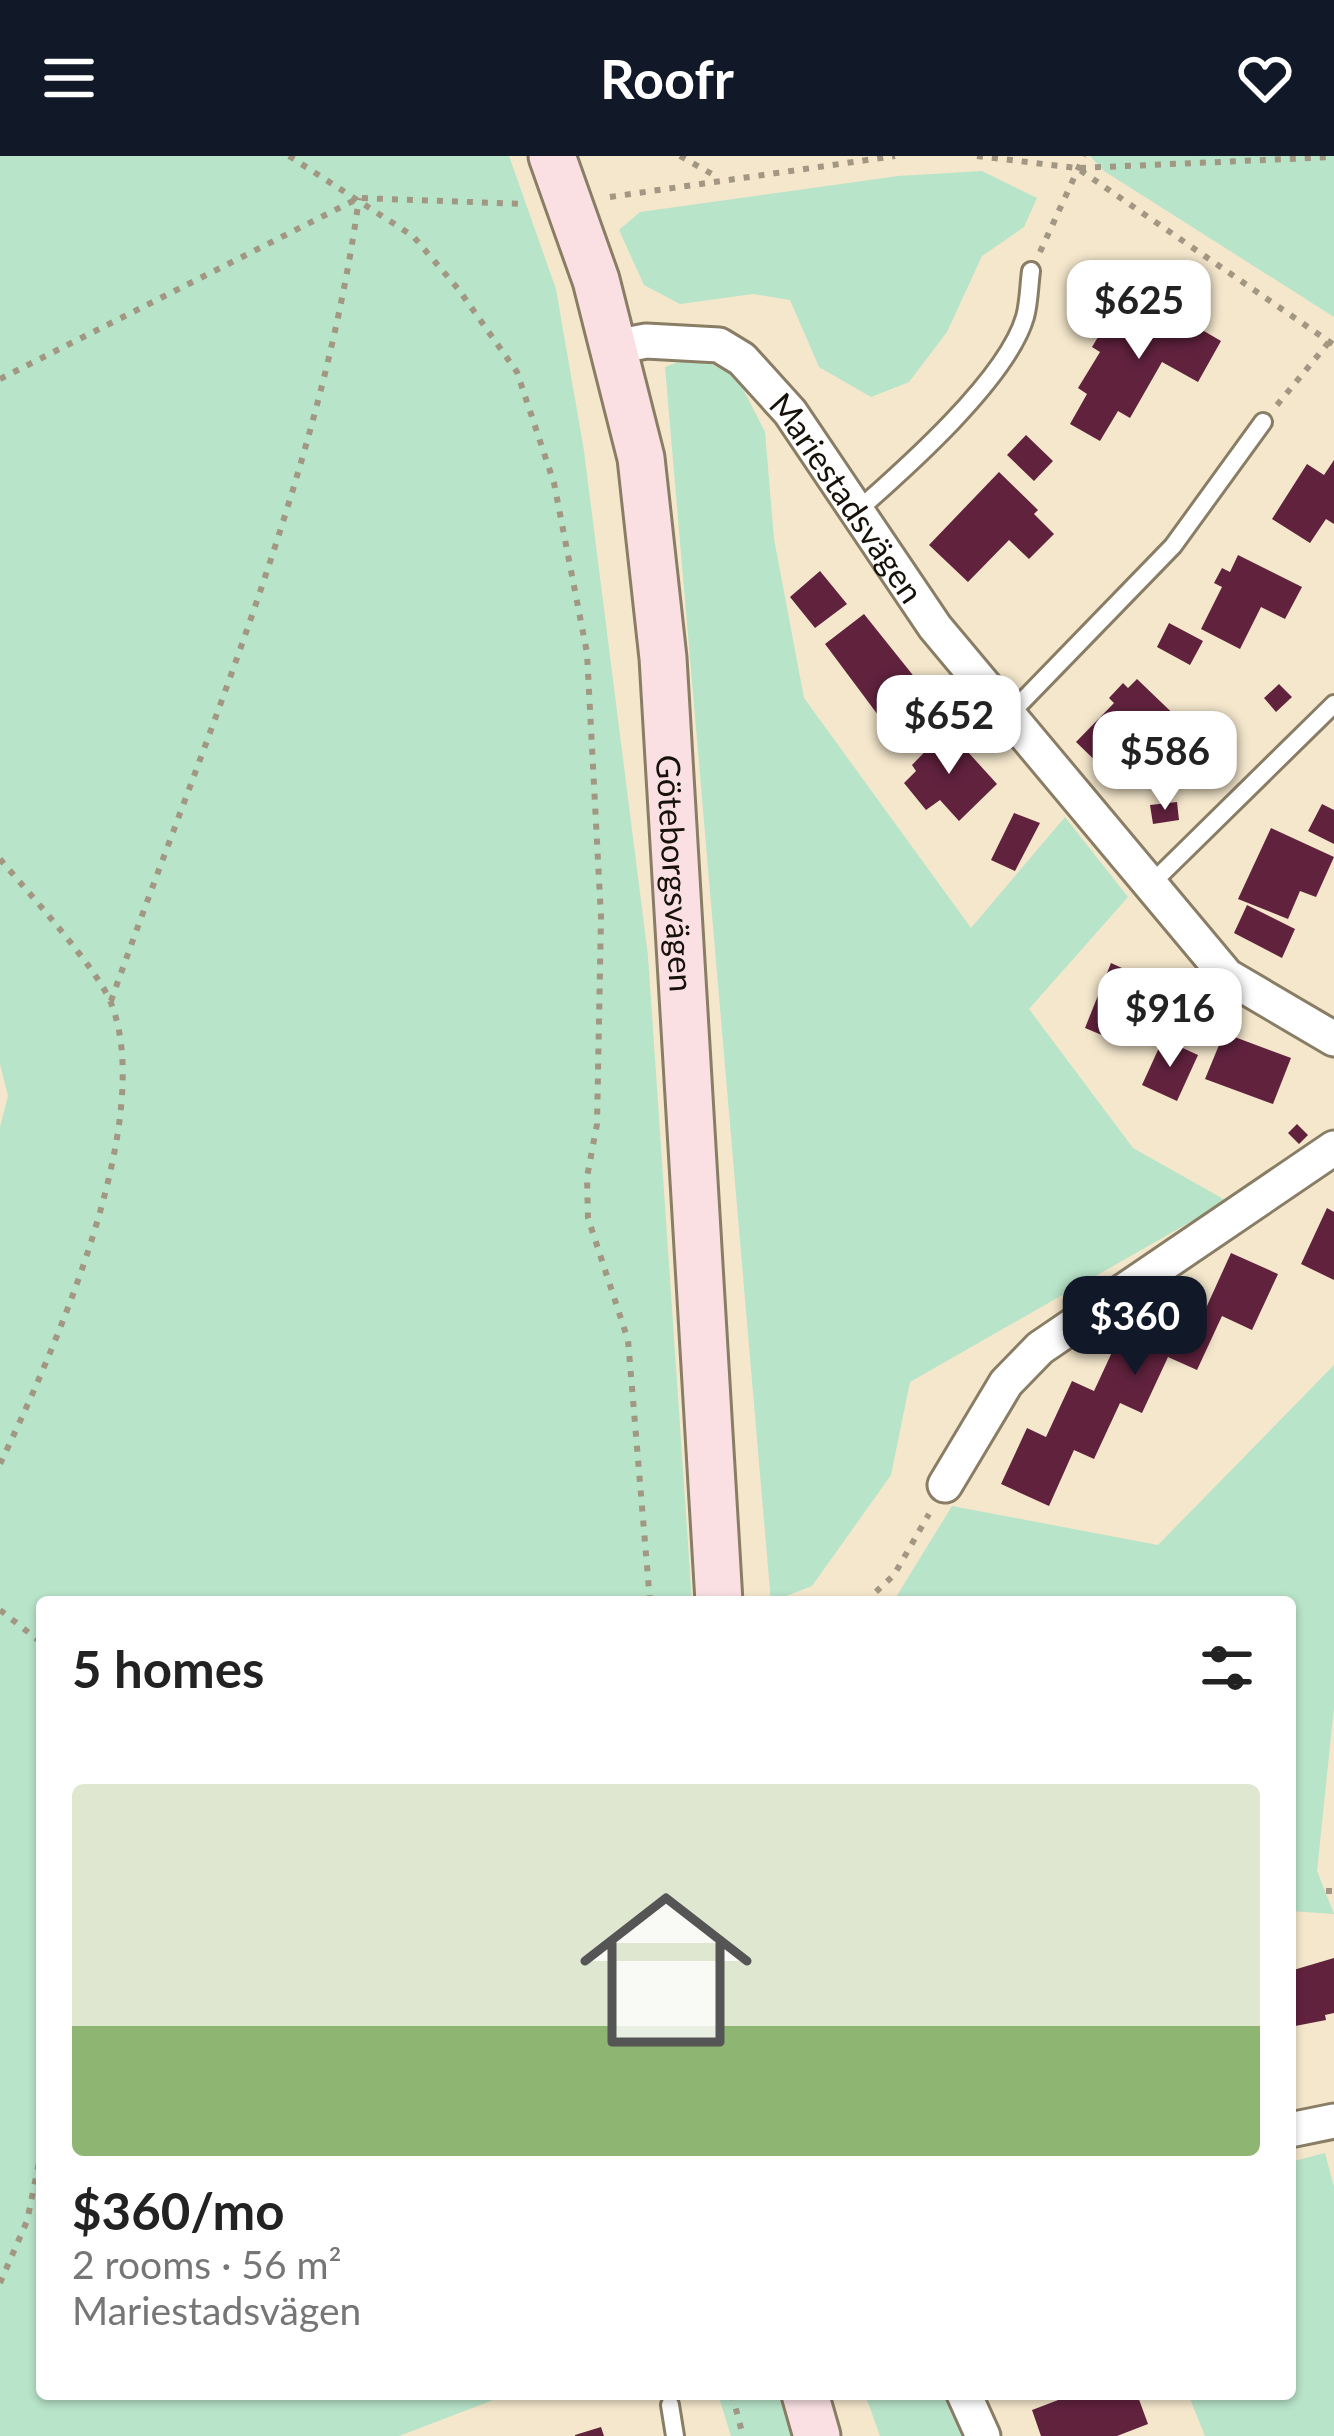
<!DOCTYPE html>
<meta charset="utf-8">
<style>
:root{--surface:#fff;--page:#f2f2f2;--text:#222;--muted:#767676;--line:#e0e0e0;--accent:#111827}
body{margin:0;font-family:Lato,sans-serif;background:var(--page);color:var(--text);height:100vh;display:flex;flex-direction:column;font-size:45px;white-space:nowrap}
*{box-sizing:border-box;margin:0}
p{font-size:39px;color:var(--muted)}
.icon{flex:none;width:66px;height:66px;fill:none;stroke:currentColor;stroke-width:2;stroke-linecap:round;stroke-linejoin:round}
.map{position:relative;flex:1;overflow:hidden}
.sheet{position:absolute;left:36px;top:1440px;width:1260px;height:804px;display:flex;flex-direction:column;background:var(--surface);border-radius:12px;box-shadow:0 3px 9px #0004}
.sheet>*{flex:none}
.price{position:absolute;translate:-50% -102px;padding:0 27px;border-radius:24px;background:#fff;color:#222;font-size:39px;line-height:78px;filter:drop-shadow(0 3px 6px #0008)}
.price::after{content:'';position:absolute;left:50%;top:72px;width:36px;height:27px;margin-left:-18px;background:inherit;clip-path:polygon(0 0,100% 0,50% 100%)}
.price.on{background:var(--accent);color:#fff}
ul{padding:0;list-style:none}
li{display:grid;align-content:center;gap:24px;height:636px;padding:0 36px}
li+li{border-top:3px solid var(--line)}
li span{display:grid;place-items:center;height:372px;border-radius:12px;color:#555}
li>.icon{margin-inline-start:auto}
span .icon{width:216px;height:216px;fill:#fffc;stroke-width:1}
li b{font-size:51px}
h2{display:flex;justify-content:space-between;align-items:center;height:144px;padding:0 36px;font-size:51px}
header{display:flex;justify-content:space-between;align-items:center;height:156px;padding:0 36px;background:var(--accent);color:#fff;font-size:54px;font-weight:700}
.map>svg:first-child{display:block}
.green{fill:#b8e4c9}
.building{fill:#61223e}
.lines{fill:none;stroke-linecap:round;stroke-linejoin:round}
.lane-casing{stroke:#897d65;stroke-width:22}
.street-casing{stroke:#897d65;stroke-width:39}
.secondary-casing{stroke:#897d65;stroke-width:51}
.path{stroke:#a19782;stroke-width:6;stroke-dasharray:6 9;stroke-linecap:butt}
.lane{stroke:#fff;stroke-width:16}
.street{stroke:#fff;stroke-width:33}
.secondary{stroke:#fae0e2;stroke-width:45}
.labels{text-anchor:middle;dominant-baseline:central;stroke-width:12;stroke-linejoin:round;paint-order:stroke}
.street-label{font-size:33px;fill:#171209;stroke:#fff}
</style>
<header><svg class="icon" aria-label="menu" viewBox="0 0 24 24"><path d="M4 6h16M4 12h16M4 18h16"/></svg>Roofr<svg class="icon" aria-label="heart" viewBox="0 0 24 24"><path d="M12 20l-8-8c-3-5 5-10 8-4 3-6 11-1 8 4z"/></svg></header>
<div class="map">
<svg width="1334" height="2280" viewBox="0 0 1334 2280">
<rect width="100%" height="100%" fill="#f4e7cc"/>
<!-- green -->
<path class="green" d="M0,0H509L556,133L584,295L648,800L692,1446H42V2238H509L399,2280H0V971L8,940L0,908Z
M1090,0H1334V161L1104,15Z
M982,15L1037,42L1024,71L982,100L947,176L909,226L871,241L819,211L790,144L753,138L680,148L644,129L619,74L640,56L898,20Z
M695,200L737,221L765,276L774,383L804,542L971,772L1065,661L1128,741L1029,853L1133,992L1227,1045L910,1226L891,1319L812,1430L771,1446L665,211Z
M1334,1209V1551L1317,1715L1334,1758L1290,1755V1446H893L952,1350L1158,1389Z
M1325,1997L1334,2031V2280H1205L1188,2238H1290V2006Z
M718,2238H784L797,2280H731Z
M865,2238H952L970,2280H880Z"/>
<!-- building -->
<path class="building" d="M1137,136L1221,185L1198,226L1162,206L1130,262L1118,255L1100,285L1070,268L1087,238L1078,232L1100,196L1092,191L1104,171L1113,177Z
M1026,279L1053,305L1034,325L1007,299Z
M1334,304V368L1326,363L1310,387L1272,363L1307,308L1324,319Z
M999,316L1038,354L1034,358L1054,378L1029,403L1009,384L968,426L929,389Z
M1238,399L1302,431L1285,463L1261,451L1240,493L1201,473L1222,431L1214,427L1222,412L1230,416Z
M820,415L847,448L815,472L790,441Z
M864,458L920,528L878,559L825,488Z
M1169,467L1203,485L1190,509L1157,491Z
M1137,523L1188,572L1161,599L1143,581L1108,617L1076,586L1114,547L1109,542L1123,527L1128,532Z
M1279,528L1292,541L1276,556L1264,542Z
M947,573L997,628L959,665L940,644L926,654L904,627L916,615L912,609Z
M1177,646L1179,664L1153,668L1150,649Z
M1322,648L1334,654V688L1308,675Z
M1014,657L1040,667L1015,715L991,704Z
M1271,672L1334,701L1316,741L1300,735L1288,763L1238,743Z
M1247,749L1295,773L1282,802L1234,777Z
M1111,807L1177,837L1155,882L1130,870L1121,887L1085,872Z
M1224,877L1291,902L1273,948L1205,923Z
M1163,883L1198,899L1177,945L1142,929Z
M1297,968L1308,979L1299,988L1288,977Z
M1327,1052L1334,1056V1124L1301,1108Z
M1231,1097L1278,1118L1252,1174L1222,1160L1197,1214L1168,1201L1142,1257L1120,1247L1094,1303L1074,1294L1049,1350L1001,1328L1027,1272L1046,1281L1072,1225L1094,1235L1120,1179L1150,1192L1175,1138L1206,1152Z
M1334,1802V1857L1325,1859L1326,1864L1290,1871V1815Z
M1074,2238H1137L1148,2268L1117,2280H1041L1032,2254Z
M601,2271L604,2280H575V2279Z"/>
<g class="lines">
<!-- lane casing -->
<g class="lane-casing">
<path id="lane" d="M856,356C905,313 1007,223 1025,161C1029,147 1029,130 1031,115
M1009,559L1173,390L1263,266
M1153,726L1334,548
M670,2249L675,2280"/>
</g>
<!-- street casing -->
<g class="street-casing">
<g id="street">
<path id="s1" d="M615,191L646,185L719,189L742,203L790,256L935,471L1227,820L1334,883"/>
<path d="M945,1329L1006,1227L1040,1192L1334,992"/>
<path d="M1290,1974L1334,1965"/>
<path d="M964,2238L983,2280"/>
</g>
</g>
<!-- secondary casing -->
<g class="secondary-casing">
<g id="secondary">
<path id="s2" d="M552,0L596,124L641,302L663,502L719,1446"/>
<path d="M805,2238L817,2280"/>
</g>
</g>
<!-- path -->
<path class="path" d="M289,0L413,80L459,134L517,216L554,327L587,497L601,761L597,968L587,1021L588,1062L628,1184L650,1446
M680,0L719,22
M977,0L1077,12L1334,189
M1080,12L1334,1
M610,41L895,0
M1040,96L1084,0
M0,223L359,42L526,48
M1277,249L1329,186
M0,703C26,734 98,813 111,847C158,965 52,1199 0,1308
M111,845C203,585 322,316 359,42
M865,1446L894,1419L929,1358
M0,1454L42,1487
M1326,1735H1334
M0,2127L27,2065L42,1992
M732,2238L743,2280"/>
<!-- lane -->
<use href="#lane" class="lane"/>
<!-- street -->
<use href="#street" class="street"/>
<!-- secondary -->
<use href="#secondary" class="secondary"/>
</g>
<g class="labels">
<!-- street labels -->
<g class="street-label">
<text stroke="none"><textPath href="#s1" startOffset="306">Mariestadsvägen</textPath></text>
<text stroke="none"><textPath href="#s2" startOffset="732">Göteborgsvägen</textPath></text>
</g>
</g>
</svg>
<b class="price" style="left:1139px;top:206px">$625</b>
<b class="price" style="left:949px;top:621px">$652</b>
<b class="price" style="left:1165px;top:657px">$586</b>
<b class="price" style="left:1170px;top:914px">$916</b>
<b class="price on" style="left:1135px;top:1222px">$360</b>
<section class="sheet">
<h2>5 homes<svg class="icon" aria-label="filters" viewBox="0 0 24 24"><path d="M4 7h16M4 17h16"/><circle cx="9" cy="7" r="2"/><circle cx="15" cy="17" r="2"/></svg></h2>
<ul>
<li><span style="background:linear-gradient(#dfe7d0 65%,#8fb573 0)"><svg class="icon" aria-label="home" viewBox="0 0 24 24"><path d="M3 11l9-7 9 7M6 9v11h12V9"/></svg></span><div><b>$360/mo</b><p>2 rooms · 56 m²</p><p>Mariestadsvägen</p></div></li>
</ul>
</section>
</div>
